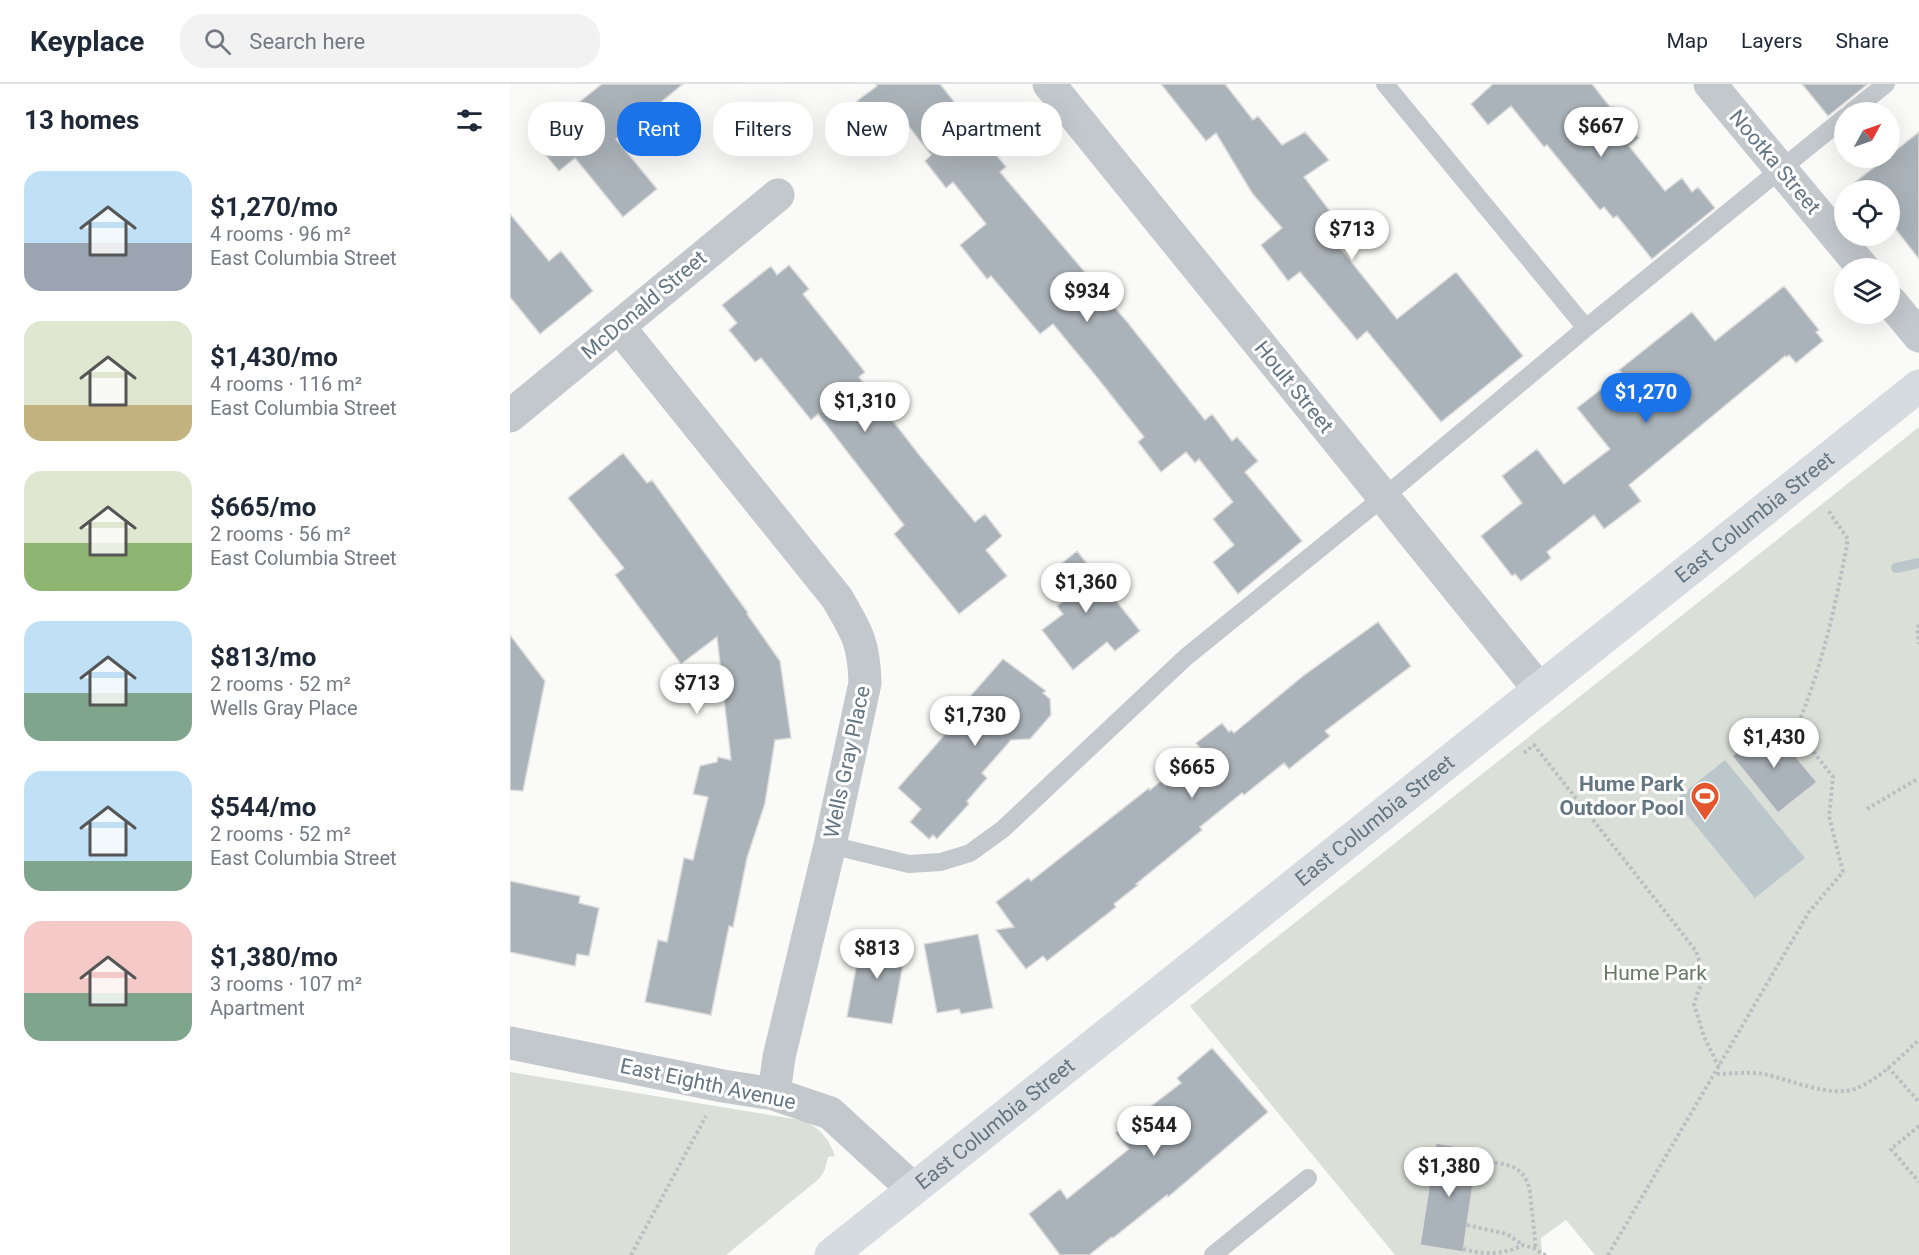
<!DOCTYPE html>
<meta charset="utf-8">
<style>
:root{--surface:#fff;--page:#f2f2f3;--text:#1f2937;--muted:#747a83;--line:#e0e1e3;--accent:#1a73e8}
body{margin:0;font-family:Roboto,sans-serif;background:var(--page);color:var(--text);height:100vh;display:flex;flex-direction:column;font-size:22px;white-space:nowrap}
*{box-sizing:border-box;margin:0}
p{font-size:20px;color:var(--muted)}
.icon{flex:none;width:33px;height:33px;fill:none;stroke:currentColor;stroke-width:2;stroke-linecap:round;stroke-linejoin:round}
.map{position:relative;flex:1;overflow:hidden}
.panel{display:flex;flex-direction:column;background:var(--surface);width:510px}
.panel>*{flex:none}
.hud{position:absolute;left:18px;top:18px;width:570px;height:54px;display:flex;gap:12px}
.needle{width:39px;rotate:50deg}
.controls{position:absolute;left:1324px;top:18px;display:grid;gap:12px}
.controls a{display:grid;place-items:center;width:66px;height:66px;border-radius:50%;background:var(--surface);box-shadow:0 6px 24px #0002;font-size:30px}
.price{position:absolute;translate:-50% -51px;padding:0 14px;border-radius:21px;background:#fff;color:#222;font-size:20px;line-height:39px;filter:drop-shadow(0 2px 3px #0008)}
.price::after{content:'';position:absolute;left:50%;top:36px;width:18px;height:14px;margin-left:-9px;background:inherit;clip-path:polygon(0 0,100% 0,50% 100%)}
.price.selected{background:var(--accent);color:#fff}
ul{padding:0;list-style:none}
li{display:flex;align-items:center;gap:18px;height:150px;padding:0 24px}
li span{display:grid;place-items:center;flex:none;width:168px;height:120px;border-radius:18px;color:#555}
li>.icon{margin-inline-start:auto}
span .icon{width:72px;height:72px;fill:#fffc;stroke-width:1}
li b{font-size:26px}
h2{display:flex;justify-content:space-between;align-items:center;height:72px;padding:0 24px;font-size:26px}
.pill{padding:0 21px;border-radius:24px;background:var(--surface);box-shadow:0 6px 24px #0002;font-size:21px;line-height:54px}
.pill.selected{background:var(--accent);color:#fff}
header{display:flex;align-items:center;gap:36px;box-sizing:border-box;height:84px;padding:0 30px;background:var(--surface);border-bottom:2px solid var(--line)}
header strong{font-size:28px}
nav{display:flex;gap:33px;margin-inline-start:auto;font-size:21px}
.search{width:420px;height:54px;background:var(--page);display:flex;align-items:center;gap:15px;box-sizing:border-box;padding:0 21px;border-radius:24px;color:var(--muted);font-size:22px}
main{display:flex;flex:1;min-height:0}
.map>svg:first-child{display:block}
.green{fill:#dadfd7}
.water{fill:#bbc7cb}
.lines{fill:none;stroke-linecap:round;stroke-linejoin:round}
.stream{stroke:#bbc7cb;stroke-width:10}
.building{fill:#aab3b9;stroke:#dcdcda;stroke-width:1.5}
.path{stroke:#bbbfc2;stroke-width:4;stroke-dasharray:3 3;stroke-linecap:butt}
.service{stroke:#c3c8cc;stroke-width:18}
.minor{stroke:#c3c8cc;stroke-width:33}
.secondary{stroke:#d6dbdf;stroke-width:33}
.labels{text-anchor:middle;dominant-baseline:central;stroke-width:6;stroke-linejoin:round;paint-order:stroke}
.street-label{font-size:21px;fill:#657683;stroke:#fff}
.poi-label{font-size:21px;font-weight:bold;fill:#657683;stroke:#fff;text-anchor:end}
.park-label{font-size:21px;fill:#687a64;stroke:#fff}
</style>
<header>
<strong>Keyplace</strong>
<div class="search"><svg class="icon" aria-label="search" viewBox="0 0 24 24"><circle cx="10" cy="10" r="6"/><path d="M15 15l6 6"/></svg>Search here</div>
<nav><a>Map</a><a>Layers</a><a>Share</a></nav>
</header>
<main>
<section class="panel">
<h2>13 homes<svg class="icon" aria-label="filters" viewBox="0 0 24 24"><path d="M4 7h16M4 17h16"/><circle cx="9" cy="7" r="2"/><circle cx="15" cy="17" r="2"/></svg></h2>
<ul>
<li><span style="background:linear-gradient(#bfe0f5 60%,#9aa5b1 0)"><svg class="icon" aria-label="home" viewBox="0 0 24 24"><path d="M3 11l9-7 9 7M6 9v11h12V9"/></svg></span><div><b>$1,270/mo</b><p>4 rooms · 96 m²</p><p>East Columbia Street</p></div></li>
<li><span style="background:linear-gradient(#dfe7d0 70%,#c2b280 0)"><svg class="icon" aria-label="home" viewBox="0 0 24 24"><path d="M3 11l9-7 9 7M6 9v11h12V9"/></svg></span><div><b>$1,430/mo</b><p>4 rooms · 116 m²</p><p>East Columbia Street</p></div></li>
<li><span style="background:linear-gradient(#dfe7d0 60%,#8fb573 0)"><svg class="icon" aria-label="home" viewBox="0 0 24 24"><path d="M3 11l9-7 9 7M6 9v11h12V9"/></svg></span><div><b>$665/mo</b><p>2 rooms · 56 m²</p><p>East Columbia Street</p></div></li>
<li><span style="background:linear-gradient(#bfe0f5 60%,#7fa58c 0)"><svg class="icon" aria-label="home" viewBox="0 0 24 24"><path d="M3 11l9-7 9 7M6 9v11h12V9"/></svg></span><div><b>$813/mo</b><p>2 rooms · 52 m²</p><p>Wells Gray Place</p></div></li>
<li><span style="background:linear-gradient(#bfe0f5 75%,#7fa58c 0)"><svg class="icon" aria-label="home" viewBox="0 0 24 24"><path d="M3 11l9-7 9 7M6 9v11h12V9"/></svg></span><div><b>$544/mo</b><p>2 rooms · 52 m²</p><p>East Columbia Street</p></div></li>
<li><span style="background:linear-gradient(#f6c9c9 60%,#7fa58c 0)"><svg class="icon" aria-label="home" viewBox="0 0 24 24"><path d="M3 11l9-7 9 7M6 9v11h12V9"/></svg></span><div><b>$1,380/mo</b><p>3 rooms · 107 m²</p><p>Apartment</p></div></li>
</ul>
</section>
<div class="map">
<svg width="1409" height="1171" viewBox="0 0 1409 1171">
<rect width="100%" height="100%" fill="#fafaf8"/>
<!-- green -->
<path class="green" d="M1409,343V1171H1085L1056,1136L1031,1154L1032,1171H885L680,922Z
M0,988L296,1037C312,1047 319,1055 325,1072L318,1073L315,1085L310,1094L216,1171H0Z"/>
<!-- water -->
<path class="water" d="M1215,676L1295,774L1245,814L1165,716Z"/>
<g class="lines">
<!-- stream -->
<path class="stream" d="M1386,484L1409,479"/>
</g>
<!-- building -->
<path class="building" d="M92,0H173L106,55L147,105L113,133L65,74L49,87L22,55L63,21L64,22Z
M366,0H430L496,83L490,88L618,239L695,336L702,330L722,357L727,353L748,377L735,388L792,457L728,510L703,478L724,461L703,435L723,418L689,375L685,379L676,368L651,388L628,358L634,353L586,292L543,240L530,250L481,192L477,195L450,161L476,140L443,98L436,104L415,77L421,71L383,22L364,38L347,17L367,2Z
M651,0H715L743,36L748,32L772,61L795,48L819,76L794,93L838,151L827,160L887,235L946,188L1013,272L931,338L857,247L847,256L790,188L778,197L751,161L772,144L742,109L706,49L696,57Z
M983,0H1082L1101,24L1103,22L1129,54L1119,62L1155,107L1172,94L1182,108L1188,103L1205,124L1142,175L1107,132L1103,134L1094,123L1090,126L1037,61L1034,63L1001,22L978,41L961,20Z
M1292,0H1358L1318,32Z
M1409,48V175L1380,138V106H1335L1376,74H1380V71Z
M0,130L39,177L51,167L83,207L30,250L0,213Z
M279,181L299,205L293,210L355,288L349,293L410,372L465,438L475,430L492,452L476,466L497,492L449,530L384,450L394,441L308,330L301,336L251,274L245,278L219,246L227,239L212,221L261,182L267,191Z
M1274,202L1309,246L1306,248L1313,257L1286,279L1279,271L1277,273L1275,272L1119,401L1131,417L1094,445L1084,431L1037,468L1041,474L1011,497L1005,490L1002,492L971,452L1012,419L992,392L1027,365L1054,400L1100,365L1067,324L1112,289L1109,286L1182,228L1205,257Z
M113,369L137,399L142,396L238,529L237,530L270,577L281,654L265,656L255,719L237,774L223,843L219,842L201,931L135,918L148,856L157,858L174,774L183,776L198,713L183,710L190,682L207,678L208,673L221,676L207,553L171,580L105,491L114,484L58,414Z
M567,467L630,547L605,567L597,558L563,586L532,546L553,530L547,522L555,516L536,492Z
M868,538L901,582L815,647L820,652L779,685L774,679L734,711L732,709L690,743L692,746L626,800L628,801L604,820L606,823L537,877L533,872L516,885L486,846L504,843L486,818L518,794L521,797L639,704L640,706L651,697L655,702L695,670L686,659L712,639L719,648L721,646L724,649L793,592Z
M0,551L35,597L13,707L0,706Z
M493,575L536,607L533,609L540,615L541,631L520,655L501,656L472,689L477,694L457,717L459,720L427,755L423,751L419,755L400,738L411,725L388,704L460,622L456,617Z
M1260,642L1307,698L1268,729L1222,672Z
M0,797L70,812L69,819L89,824L79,872L67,870L65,882L0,868Z
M468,850L483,924L451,930L449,925L427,929L414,860Z
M352,851L393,858L392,864H396L382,940L337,933Z
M702,964L758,1028L658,1113L657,1111L603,1154L602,1153L579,1171H550L519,1130L550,1105L557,1115L619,1065L606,1049L671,999L667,994Z
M926,1059L968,1066L953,1168L910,1161Z"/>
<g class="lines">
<!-- path -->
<path class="path" d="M1409,541L1407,544L1409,560
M1286,645C1312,584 1326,520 1338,455L1317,425
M1014,669L1024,661L1186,867L1194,891L1184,920L1194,953L1209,983
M1357,725L1409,694
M1378,983L1409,1018
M1207,990C1222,990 1238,987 1253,990C1279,995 1321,1015 1347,1004C1371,994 1390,973 1409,956
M1409,1042L1381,1065L1409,1098
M967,1076C993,1081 1014,1077 1020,1108L1026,1165
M957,1141L997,1150L1013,1161
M953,1165C975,1171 992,1171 1013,1161L1026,1165L1032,1170L1036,1171
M121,1171L196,1032
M1098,1171L1299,828L1333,788L1319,732L1323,693L1286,645L1272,656"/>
<!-- service -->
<path class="service" d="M875,0L1076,244
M1341,28L1376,0
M320,761L399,780L431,778L460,769L493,745L676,573L892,398L1076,244L1335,33
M703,1171L798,1094"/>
<!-- minor -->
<path class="minor" d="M539,0L1029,605
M1200,0L1353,184
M1380,217L1409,252
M109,243L327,514C347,548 354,559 355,599L320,761L269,973L264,1010
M0,332L268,111
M0,959L213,1002L264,1010L320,1029L403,1105"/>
<!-- secondary -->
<path class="secondary" id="s1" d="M321,1171L1409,302"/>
</g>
<!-- icons -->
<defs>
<g id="stadium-pin" transform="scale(1.5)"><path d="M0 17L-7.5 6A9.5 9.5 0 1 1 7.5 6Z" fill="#e4572e" stroke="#fff"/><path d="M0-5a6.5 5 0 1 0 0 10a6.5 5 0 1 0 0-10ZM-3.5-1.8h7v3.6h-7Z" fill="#fff"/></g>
</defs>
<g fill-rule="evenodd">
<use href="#stadium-pin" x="1195" y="712"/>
</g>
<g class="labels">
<!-- street labels -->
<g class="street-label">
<text transform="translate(1265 78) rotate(50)">Nootka Street</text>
<text transform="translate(134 221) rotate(-40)">McDonald Street</text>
<text transform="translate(784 303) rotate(51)">Hoult Street</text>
<text stroke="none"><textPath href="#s1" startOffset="1182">East Columbia Street</textPath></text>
<text transform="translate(337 678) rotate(-78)">Wells Gray Place</text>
<text stroke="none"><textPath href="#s1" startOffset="696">East Columbia Street</textPath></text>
<text transform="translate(198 1000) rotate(12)">East Eighth Avenue</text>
<text stroke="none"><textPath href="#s1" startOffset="210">East Columbia Street</textPath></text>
</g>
<!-- poi labels -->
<g class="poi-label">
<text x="1174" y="700">Hume Park<tspan x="1174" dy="24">Outdoor Pool</tspan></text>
</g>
<!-- park labels -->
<g class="park-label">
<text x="1145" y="889">Hume Park</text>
</g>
</g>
</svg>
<div class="controls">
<a><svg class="needle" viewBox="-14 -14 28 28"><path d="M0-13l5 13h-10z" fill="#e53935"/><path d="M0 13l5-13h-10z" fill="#747a83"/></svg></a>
<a><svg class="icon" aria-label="locate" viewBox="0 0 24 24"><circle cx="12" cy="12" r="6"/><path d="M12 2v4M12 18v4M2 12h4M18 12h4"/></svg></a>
<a><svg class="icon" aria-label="layers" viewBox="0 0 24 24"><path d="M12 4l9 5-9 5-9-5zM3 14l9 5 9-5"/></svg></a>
</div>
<b class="price" style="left:1091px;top:74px">$667</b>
<b class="price" style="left:842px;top:177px">$713</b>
<b class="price" style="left:577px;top:239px">$934</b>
<b class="price selected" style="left:1136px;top:340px">$1,270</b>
<b class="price" style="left:355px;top:349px">$1,310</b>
<b class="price" style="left:576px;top:530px">$1,360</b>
<b class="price" style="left:187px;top:631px">$713</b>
<b class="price" style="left:465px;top:663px">$1,730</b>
<b class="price" style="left:1264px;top:685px">$1,430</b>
<b class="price" style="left:682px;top:715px">$665</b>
<b class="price" style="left:367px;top:896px">$813</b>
<b class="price" style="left:644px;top:1073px">$544</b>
<b class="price" style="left:939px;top:1114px">$1,380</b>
<div class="hud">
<a class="pill">Buy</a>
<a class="pill selected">Rent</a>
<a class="pill">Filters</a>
<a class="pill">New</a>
<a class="pill">Apartment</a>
</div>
</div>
</main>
